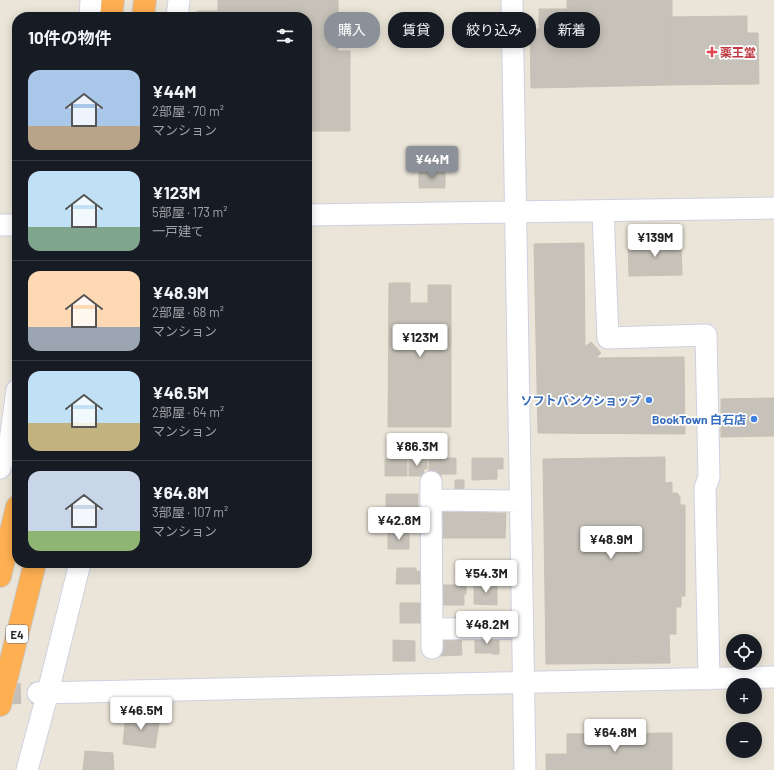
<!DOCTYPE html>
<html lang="ja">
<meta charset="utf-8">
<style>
:root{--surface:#171b24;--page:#20242c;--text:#f1f3f6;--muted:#9ea1a6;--line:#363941;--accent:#8c9099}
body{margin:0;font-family:Barlow,"Noto Sans JP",sans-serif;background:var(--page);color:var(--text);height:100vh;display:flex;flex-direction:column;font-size:15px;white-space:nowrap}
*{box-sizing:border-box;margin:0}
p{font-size:13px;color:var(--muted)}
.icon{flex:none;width:22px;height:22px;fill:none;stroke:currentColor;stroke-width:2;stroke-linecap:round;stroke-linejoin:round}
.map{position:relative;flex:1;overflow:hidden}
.details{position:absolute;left:12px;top:12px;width:300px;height:556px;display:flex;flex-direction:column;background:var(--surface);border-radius:16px;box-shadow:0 2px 10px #0003}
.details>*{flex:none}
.guide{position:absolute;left:324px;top:12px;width:380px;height:36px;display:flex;gap:8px}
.controls{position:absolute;left:726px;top:634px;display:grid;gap:8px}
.controls a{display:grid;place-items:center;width:36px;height:36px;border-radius:50%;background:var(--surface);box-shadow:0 2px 10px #0003;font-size:20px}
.price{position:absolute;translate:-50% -34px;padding:0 9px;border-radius:4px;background:#fff;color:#222;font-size:13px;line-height:26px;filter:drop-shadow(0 1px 2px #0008)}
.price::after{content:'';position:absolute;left:50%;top:24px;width:12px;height:9px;margin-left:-6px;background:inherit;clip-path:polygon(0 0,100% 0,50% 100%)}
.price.on{background:var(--accent);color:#fff}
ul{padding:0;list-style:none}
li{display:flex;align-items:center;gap:12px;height:100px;padding:0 16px}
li+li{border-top:1px solid var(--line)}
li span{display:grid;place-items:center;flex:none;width:112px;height:80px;border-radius:12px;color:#555}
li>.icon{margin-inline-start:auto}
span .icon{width:48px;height:48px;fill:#fffc;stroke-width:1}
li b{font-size:17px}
h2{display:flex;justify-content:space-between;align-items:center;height:48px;padding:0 16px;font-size:17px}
.chip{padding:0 14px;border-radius:16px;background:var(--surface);box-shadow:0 2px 10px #0003;font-size:14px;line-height:36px}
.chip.on{background:var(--accent);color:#fff}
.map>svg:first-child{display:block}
.building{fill:#c6c2b9;stroke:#c6c1b3}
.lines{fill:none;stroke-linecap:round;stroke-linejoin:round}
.minor-tunnel{stroke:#c4bfb6;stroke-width:21;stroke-dasharray:21 10;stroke-linecap:butt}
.minor-casing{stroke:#cfd0e1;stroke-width:23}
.highway-casing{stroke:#c7c7c7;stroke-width:24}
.minor{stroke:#fff;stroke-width:21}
.highway{stroke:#feaf51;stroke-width:22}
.health-dot{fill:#e0444e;stroke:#fff;stroke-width:1.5}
.shop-dot{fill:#3f7fe0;stroke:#fff;stroke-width:1.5}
.labels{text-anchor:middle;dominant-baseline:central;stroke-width:3.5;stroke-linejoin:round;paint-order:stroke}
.shield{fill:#fff;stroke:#686868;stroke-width:1}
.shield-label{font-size:11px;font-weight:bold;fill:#282828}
.health-label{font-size:12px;font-weight:bold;fill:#be3a42;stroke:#fff;text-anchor:start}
.shop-label{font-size:12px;font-weight:bold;fill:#366cbe;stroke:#fff;text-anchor:end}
</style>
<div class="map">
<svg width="774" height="770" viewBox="0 0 774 770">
<rect width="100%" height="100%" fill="#ebe5d9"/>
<!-- building -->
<path class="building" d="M218,0H338V51H350V131H307V17H197V11H218Z
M567,0H672V17H666L668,85L531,88L530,30L539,29V9H567Z
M747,16V33H758L759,84L668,85L666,17Z
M419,172H445V188H419Z
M681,240L682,275L629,276L628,241Z
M584,243L585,347L591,342L601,353L596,358L684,357L685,434L538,433L534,244Z
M389,283H410V303H428V285H451V427H388Z
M774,398V436L721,437V399Z
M665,457V483L672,482V493H677L680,497V505H685V596H681V607H676V634H669L670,663L546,664L543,459Z
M409,458H427V469H424L423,476H409Z
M429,458H456V474H441V478H429Z
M472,458H503V469H497V479L472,480Z
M385,459H407V476H385Z
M455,480H464V493H455Z
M386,494H418V509H411V514H386Z
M441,512L506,513L505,538H441Z
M409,532V549H388V533Z
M397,568H416V571H420V584H396Z
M474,584H497V605L474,604Z
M438,585H466V594H464V605H438Z
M400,603H422V623H400Z
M461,636L462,655L440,656V637Z
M475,636H499V654H492V653H475Z
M393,640L415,641V661H393Z
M126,715L160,717L155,748L123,744Z
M672,733V770H546V754H567V734Z
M85,751L113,753L114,770H83Z"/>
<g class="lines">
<!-- minor-tunnel -->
<path class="minor-tunnel" d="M0,694L38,693"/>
<!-- minor casing -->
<g class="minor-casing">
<path id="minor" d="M512,0L525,770
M90,17L91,0
M177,17L179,0
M603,211L608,338L706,335L709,477L705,488L709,679
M307,215L774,208
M0,225H17
M0,468L10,441L17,390
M431,482V500
M521,501L431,500L432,629L523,628
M432,648V629
M38,693L774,677
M27,770L48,692L80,563"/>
</g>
<!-- highway casing -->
<g class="highway-casing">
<path id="highway" d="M111,17L113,0
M143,17L145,0
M0,576L17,507
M0,705L35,563"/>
</g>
<!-- minor -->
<use href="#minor" class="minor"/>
<!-- highway -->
<use href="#highway" class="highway"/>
</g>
<!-- markers -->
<path class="health-dot" d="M710 46h4v4h4v4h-4v4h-4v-4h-4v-4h4z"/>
<g class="shop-dot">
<circle cx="649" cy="400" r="4"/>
<circle cx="754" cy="419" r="4"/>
</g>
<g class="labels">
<!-- shield labels -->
<rect class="shield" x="6" y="625" width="22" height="18" rx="3"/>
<g class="shield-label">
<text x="17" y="634">E4</text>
</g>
<!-- health labels -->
<g class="health-label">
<text x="720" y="52">薬王堂</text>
</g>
<!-- shop labels -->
<g class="shop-label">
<text x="641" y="400">ソフトバンクショップ</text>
<text x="746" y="419">BookTown 白石店</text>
</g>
</g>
</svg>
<div class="controls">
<a><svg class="icon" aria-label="locate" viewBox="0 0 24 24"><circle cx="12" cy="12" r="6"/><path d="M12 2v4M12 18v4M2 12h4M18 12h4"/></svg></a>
<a>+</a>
<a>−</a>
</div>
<b class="price on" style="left:432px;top:180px">¥44M</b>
<b class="price" style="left:655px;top:258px">¥139M</b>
<b class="price" style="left:420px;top:358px">¥123M</b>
<b class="price" style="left:417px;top:467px">¥86.3M</b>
<b class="price" style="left:399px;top:541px">¥42.8M</b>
<b class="price" style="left:611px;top:560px">¥48.9M</b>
<b class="price" style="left:486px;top:594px">¥54.3M</b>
<b class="price" style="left:487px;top:645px">¥48.2M</b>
<b class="price" style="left:141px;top:731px">¥46.5M</b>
<b class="price" style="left:615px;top:753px">¥64.8M</b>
<div class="guide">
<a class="chip on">購入</a>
<a class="chip">賃貸</a>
<a class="chip">絞り込み</a>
<a class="chip">新着</a>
</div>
<section class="details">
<h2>10件の物件<svg class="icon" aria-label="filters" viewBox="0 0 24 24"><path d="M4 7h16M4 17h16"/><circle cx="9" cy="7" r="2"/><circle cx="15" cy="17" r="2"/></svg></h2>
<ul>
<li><span style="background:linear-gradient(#a9c7e8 70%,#b9a48a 0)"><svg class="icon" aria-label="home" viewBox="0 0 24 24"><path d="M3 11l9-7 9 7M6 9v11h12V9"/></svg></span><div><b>¥44M</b><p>2部屋 · 70 m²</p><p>マンション</p></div></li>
<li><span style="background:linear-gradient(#bfe0f5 70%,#7fa58c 0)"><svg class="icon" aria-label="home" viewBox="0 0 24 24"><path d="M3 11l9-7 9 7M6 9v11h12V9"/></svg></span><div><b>¥123M</b><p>5部屋 · 173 m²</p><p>一戸建て</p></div></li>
<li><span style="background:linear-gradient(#ffd9b3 70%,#9aa5b1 0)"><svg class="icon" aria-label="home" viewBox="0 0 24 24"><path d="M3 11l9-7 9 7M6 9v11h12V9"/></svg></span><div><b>¥48.9M</b><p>2部屋 · 68 m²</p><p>マンション</p></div></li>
<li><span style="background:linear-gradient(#bfe0f5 65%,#c2b280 0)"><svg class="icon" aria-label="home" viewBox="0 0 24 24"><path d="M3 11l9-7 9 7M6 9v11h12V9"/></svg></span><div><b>¥46.5M</b><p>2部屋 · 64 m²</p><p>マンション</p></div></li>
<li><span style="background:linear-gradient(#c9d6e8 75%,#8fb573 0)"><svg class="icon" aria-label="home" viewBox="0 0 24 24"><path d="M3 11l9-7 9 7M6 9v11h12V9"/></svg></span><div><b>¥64.8M</b><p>3部屋 · 107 m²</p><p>マンション</p></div></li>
</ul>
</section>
</div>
